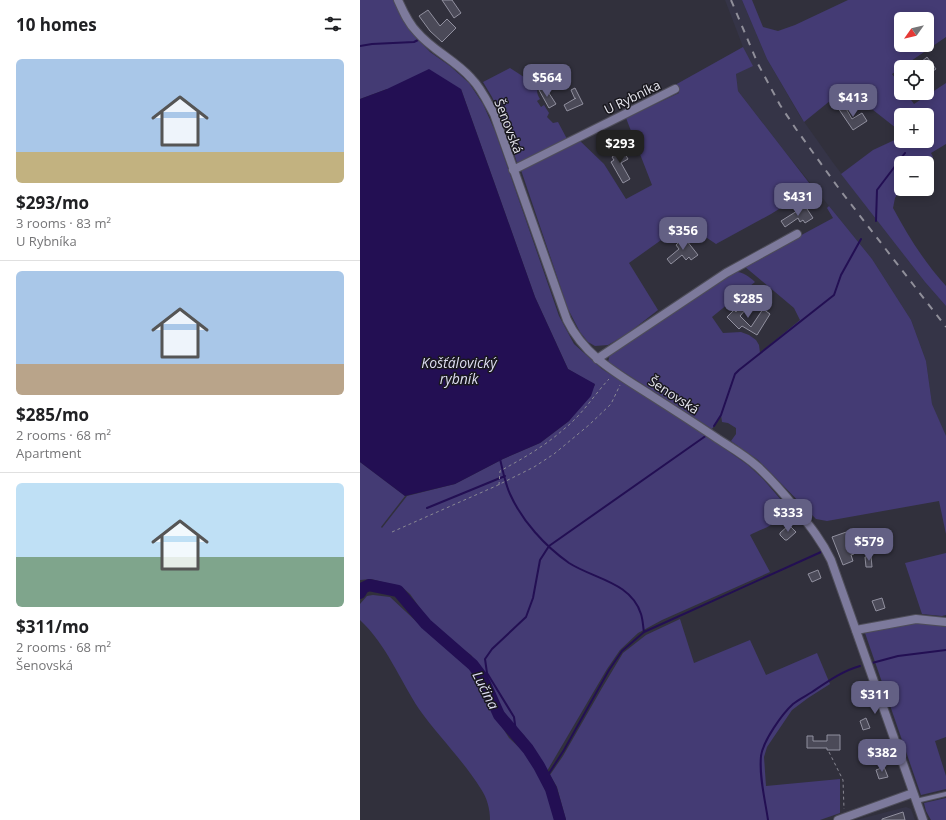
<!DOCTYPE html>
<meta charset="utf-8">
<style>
:root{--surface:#fff;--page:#f6f6f6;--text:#202124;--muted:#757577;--line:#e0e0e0;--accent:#636084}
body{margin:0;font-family:"Open Sans",sans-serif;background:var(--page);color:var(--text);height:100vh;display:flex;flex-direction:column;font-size:15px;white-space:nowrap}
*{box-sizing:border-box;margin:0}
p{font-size:13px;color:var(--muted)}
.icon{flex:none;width:22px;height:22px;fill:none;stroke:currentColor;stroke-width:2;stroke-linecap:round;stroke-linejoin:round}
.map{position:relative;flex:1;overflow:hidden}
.sheet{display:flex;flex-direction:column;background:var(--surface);width:360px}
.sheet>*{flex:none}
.needle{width:26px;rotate:236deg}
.fabs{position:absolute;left:534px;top:12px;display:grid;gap:8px}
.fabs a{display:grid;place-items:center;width:40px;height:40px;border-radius:6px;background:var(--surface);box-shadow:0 2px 10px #0003;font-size:20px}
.price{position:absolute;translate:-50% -34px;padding:0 9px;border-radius:8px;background:var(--accent);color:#fff;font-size:13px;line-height:26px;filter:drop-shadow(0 1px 2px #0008)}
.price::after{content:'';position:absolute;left:50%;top:24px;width:12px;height:9px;margin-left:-6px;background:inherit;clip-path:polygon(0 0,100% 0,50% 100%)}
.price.active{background:#222;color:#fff}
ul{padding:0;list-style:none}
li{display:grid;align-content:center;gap:8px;height:212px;padding:0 16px}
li+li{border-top:1px solid var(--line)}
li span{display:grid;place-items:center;height:124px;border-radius:6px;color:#555}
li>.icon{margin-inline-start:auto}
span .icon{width:72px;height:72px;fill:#fffc;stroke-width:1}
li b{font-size:17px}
h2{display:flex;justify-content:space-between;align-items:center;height:48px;padding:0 16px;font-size:17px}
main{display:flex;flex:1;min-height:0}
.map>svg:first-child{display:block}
.built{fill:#353447}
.green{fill:#443b74;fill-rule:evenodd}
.water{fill:#230f53}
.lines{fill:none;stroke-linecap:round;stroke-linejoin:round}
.stream{stroke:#230f53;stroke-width:2}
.river{stroke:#230f53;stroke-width:12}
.building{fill:#4b4a58;stroke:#91909f}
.service-casing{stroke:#4e4d59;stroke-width:6}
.minor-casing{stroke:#4e4d59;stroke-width:10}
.tertiary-casing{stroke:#4e4d59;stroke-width:10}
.path{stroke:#898893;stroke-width:1;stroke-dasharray:3 3;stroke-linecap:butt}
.service{stroke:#7d7a9c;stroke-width:4}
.minor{stroke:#7d7a9c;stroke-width:8}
.tertiary{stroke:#7d7a9c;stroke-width:8}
.rail{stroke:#908f9a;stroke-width:2;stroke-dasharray:7 7;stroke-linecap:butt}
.labels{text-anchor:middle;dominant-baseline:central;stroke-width:3;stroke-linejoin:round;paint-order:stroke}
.street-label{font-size:13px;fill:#e7e6ef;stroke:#19181e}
.water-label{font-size:14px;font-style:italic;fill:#dddcf1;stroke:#19181e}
</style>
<main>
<section class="sheet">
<h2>10 homes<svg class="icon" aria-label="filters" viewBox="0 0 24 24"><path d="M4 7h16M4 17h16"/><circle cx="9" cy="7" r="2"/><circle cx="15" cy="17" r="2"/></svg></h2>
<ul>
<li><span style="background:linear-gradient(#a9c7e8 75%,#c2b280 0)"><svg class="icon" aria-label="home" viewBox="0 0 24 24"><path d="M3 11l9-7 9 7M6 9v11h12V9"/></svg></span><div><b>$293/mo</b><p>3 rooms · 83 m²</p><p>U Rybníka</p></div></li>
<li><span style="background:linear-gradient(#a9c7e8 75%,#b9a48a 0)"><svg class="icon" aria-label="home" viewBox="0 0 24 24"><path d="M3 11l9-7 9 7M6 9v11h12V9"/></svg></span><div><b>$285/mo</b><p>2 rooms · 68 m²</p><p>Apartment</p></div></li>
<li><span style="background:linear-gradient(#bfe0f5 60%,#7fa58c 0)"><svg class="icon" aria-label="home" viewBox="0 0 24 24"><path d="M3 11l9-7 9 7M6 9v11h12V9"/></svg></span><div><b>$311/mo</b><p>2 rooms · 68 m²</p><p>Šenovská</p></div></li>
</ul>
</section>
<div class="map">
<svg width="586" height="820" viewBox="0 0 586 820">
<rect width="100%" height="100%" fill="#31303c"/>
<!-- built -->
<path class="built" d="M365,0H382L407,59L440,116L474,164L565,282L586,306V438L572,404L566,361L551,320L512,259L422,148L378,91L376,74L392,66L383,47Z
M546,807L551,809L555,820H496Z"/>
<!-- green -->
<path class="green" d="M0,0H34L41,17L51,32L70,52L90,66L109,83L123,104L135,131L161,206L199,316L214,344L242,369L351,439L388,465L403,479L428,508C428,520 400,530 390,535L410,572L302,620L278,633L260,650L247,669L187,771L164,735L157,729L139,706L126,675L111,655L89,640L70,622L50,594L42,587L11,579L0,580V462L45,496L21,527L22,528L47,496L95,484L143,459L180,443L209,421L235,385L208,369L175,297L101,89H27L0,99Z
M382,0H392L403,27L418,31L435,25L488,0H586V37L532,74L541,86V93H546L554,104L586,83V144L571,153L573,157L565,163H541V188L535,198L533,208C548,236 565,263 586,286V306L565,282L481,174L513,150L541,137V141H567V115H541V132L489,91L476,96L444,122L407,59ZM541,19H567V45H541Z
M383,47L393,66L376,74L378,91L453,188L411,214L356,244L325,223L269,263L298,310L267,334L248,345L235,346L228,342L220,332L208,309L161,170L218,139L244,164L266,199L292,185L266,118L319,93L315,85Z
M150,68L167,79L178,83L179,86C176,91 177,94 180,99L177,101L181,107L184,105L189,113L187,117L193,123L198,122L207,139L157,163L146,127L132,97L123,82Z
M469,206L512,259L551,320L566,361L572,404L586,436V534L579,501L467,521L456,519L398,460L371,441L376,434V428L368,423L362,422L361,415L352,429L248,362L250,354L372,272C382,271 388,276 395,282L352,317L363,333L381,332L389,335L396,340L399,345L400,353L440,320L434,308L384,266L473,218L467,208Z
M586,553V615L582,616L562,614L545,563Z
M13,595L30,597L75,639L109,668L121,688L125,700L149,738L164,752L176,770L192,805L196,820H130C130,809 127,798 121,789C103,760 78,736 59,709C40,680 26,644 0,620V604L7,596Z
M320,619L334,663L390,640L406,675L457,653L470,684L448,698L432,710L407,747L404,757L406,786L480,779V813L460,820H206L197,787L190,775L203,756L242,688L263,653L286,635Z
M556,622L586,627V737L575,741L586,776V789L561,795L505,633Z
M586,798V820H571L566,811L564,803Z"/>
<!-- water -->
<path class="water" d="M69,69L101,89L175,297L208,369L235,384L231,396L209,421L180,443L143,459L95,484L45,496L0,462V99L27,89Z"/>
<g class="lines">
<!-- stream -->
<path class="stream" d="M0,46L12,44L54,42L60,39
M516,221L517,190L545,153
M354,426L361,415L375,374L379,370L474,295L481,275L501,239
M140,459C143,471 145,483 150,494C162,521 185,546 209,563C234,579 271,582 281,614C283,620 283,627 284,632L262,651L249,670L204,750L186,778L191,789
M67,508L145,476
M284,632L461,552
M512,663L538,656L586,650
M155,735L156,732L154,717L127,673L125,659L132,649L166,617L173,598L180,560L189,546L347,435
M408,820C405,799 399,777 401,756C403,741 422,714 433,704C439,699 446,696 452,692C467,682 482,671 500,666"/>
<!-- river -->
<path class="river" d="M0,593L3,588L9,585L38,591L66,624L113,665L122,677L139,715L168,749L179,766L191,789L200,820"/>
</g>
<!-- building -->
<path class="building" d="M82,0H92L101,13L94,18Z
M68,10L80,26L87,19L96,28L82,42L70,31L59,16Z
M567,57L576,69L567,75V67H562L560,63Z
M185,87L196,104L189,108L179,90Z
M215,88L223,104L207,111L204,105L216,98L215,99L211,90Z
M484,105L492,119L502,113L507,121L493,130L478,108Z
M261,147L268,159L261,163L270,179L263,183L251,162L254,160L252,157L256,154L254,151Z
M445,206L453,218L445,223L443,220L440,222L438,218L425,227L421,221Z
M323,236L338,255L331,260L329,257L326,260L322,255L311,264L307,259L319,249L316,245L318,243L317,241Z
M387,298L392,302L380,316L391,327L403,309L410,314L397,335L382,326L379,329L367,317L374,310L376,312Z
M429,525L436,532L427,540H425L420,535V533Z
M495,529L500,540L496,542L497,547L492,548L494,554L491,555L493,561L483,565L472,537Z
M511,556L512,567H506L505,557Z
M458,570L461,578L452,582L448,574Z
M522,598L525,608L516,611L512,601Z
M506,718L510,728L503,730L500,721Z
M467,735H480V750H467V748H447V736H453V741H467Z
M524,767L528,777L519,779L516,770Z
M543,812L545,820H522V819Z"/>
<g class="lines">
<!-- service casing -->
<g class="service-casing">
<path id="service" d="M556,801L586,794"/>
</g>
<!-- minor casing -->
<g class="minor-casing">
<path id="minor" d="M153,170L315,89
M237,359L366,273L437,234
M496,630L556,619L586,622"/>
</g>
<!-- tertiary casing -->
<g class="tertiary-casing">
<path id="tertiary" d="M38,0C43,11 48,23 57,32C72,50 95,60 111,78C121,88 127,101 134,114L207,320C225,357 258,374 292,396C314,410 336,424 358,439C372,448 386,456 398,467C412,480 425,495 437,510C450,526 462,541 471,560L563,820
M478,820L553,793"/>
</g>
<!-- path -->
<path class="path" d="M139,485L140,471C162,459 185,446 204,429C222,415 234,395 249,379
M32,532L136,486L174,467L194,454L229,425L251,404L260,385
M469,752L483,780L484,809"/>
<!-- service -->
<use href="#service" class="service"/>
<!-- minor -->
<use href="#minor" class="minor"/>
<!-- tertiary -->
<use href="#tertiary" class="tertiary"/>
<!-- rail -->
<path class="rail" d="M371,0L398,64L420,105L436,129L480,190L586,327"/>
</g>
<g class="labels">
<!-- street labels -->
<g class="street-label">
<text transform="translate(272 97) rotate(-26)">U Rybníka</text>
<text transform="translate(149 126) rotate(69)">Šenovská</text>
<text transform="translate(314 395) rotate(33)">Šenovská</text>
</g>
<!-- water labels -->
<g class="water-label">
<text x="99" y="362">Košťálovický<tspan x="99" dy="16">rybník</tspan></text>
<text transform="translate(126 690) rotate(63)">Lučina</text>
</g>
</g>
</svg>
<div class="fabs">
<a><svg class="needle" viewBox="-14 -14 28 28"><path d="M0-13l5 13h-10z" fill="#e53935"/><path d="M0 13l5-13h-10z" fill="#757577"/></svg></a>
<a><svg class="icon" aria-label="locate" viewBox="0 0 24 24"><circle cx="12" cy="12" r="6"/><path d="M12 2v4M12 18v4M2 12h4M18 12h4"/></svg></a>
<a>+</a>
<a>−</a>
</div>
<b class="price" style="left:187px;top:98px">$564</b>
<b class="price" style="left:493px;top:118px">$413</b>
<b class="price active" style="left:260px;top:164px">$293</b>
<b class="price" style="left:438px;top:217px">$431</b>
<b class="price" style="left:323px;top:251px">$356</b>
<b class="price" style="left:388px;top:319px">$285</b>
<b class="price" style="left:428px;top:533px">$333</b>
<b class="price" style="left:509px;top:562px">$579</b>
<b class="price" style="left:515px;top:715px">$311</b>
<b class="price" style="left:522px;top:773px">$382</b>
</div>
</main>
